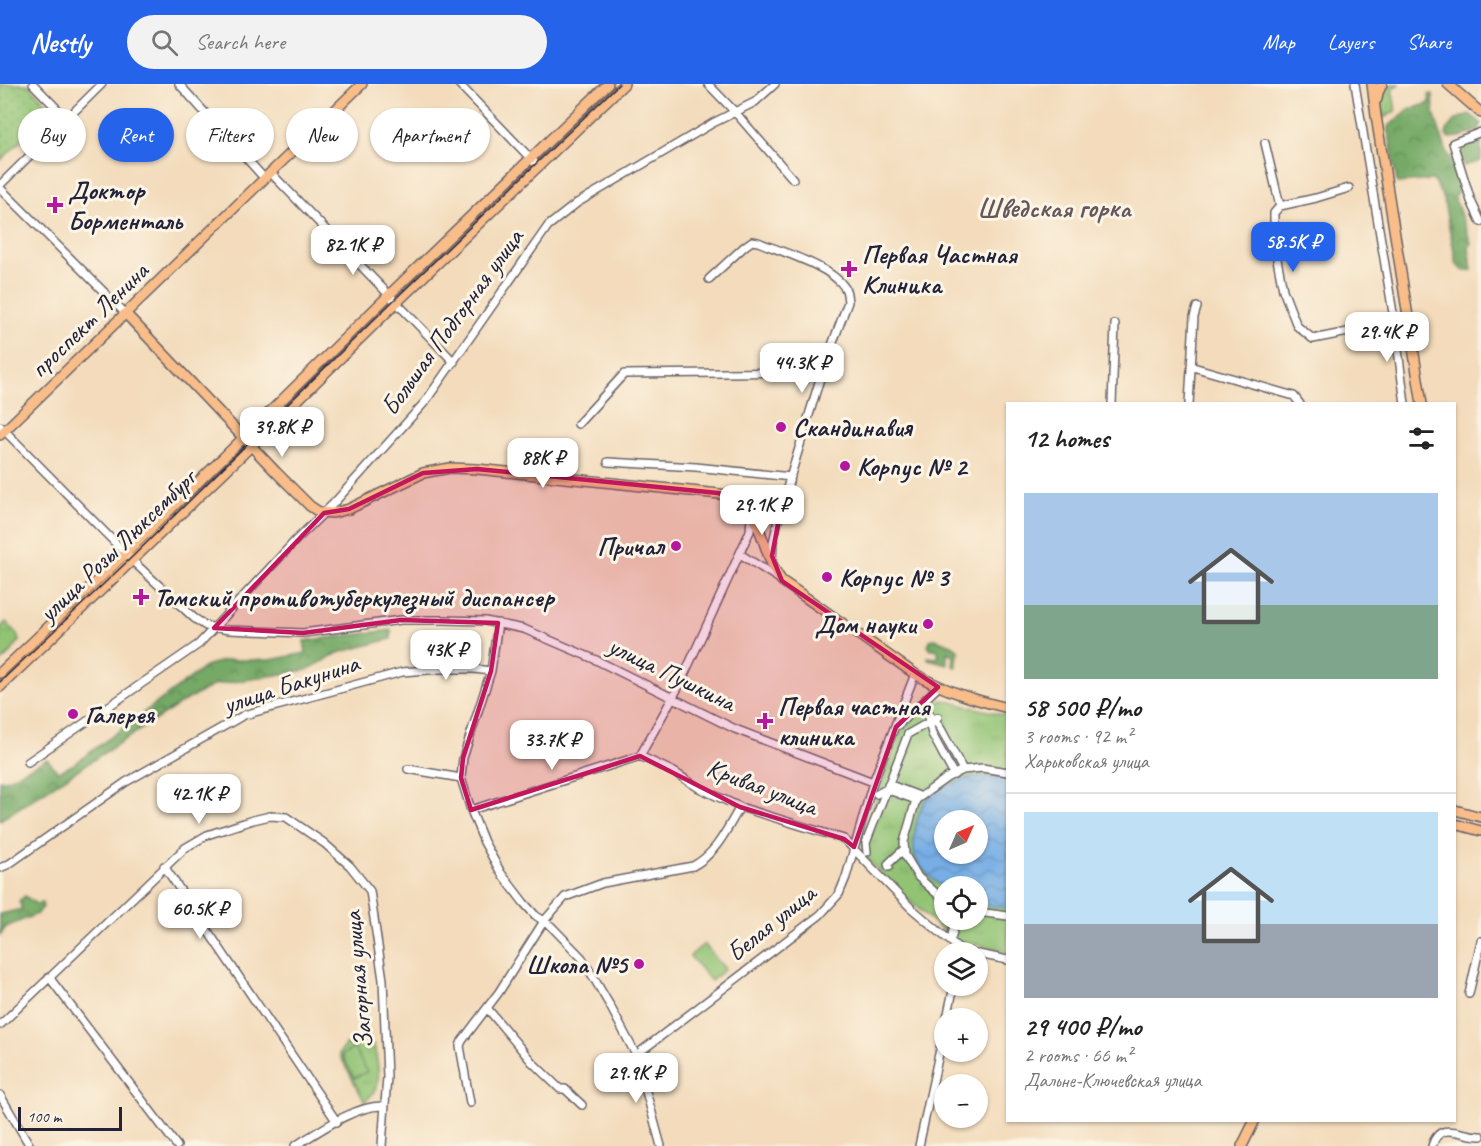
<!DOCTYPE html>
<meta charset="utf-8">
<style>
:root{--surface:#fff;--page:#f2f2f2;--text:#222;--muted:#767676;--line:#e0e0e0;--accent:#2563eb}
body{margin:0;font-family:Caveat,sans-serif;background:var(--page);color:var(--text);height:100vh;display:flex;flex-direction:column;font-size:22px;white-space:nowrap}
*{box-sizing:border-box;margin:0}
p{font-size:20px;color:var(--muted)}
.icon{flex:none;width:33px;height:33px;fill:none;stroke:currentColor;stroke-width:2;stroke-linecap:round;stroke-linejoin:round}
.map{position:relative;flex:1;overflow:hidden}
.details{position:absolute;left:1006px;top:318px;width:450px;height:720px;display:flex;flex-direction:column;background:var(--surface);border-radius:0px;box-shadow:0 2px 4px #0004}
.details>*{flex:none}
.hud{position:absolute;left:18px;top:24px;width:570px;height:54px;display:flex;gap:12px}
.needle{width:39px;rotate:45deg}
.controls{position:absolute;left:934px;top:726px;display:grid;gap:12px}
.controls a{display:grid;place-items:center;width:54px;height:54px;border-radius:50%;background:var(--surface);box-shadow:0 2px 4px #0004;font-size:30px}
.scale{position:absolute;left:18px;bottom:15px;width:104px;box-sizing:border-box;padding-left:6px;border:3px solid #22223b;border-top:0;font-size:16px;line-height:21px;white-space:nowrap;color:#22223b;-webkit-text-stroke:4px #fcf5e5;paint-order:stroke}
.price{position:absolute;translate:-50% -51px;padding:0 14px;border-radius:12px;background:#fff;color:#222;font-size:20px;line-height:39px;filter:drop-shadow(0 2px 3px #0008)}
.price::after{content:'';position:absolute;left:50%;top:36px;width:18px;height:14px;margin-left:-9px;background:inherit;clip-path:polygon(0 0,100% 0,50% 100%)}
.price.active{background:var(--accent);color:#fff}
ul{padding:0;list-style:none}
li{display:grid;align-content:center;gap:12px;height:318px;padding:0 18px}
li+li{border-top:2px solid var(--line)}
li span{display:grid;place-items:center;height:186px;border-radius:0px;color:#555}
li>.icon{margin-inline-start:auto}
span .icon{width:108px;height:108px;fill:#fffc;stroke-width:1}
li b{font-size:26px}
h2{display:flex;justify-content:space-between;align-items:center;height:72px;padding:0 18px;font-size:26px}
.pill{padding:0 21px;border-radius:27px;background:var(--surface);box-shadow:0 2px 4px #0004;font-size:21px;line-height:54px}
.pill.active{background:var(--accent);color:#fff}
header{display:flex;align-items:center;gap:36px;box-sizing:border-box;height:84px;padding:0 30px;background:var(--accent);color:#fff}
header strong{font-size:28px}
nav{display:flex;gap:33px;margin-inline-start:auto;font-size:21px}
.search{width:420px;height:54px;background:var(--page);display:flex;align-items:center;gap:15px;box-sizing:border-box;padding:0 21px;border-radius:33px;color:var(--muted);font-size:22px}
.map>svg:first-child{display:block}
.grass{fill:url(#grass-dots);stroke:#5a7257;stroke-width:1.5}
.forest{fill:url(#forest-crowns);stroke:#4b6650;stroke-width:1.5}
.park{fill:url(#park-tufts);stroke:#5a7257;stroke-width:1.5;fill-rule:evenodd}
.garden{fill:#91c373;stroke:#5a7257;stroke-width:1.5}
.water{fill:url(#water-waves);stroke:#4c6890;stroke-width:1.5;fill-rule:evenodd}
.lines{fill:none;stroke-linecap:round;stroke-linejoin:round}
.minor-casing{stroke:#6b6368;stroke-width:10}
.major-casing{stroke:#6b6368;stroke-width:12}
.minor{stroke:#fff;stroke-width:7}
.major{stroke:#f8bd89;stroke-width:9}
.tram{stroke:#22223b;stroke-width:1.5}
.marked{fill:#c2185b;fill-opacity:0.2;stroke:#c2185b;stroke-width:4.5;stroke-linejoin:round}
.poi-dot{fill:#b5179e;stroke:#fcf5e5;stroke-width:2}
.labels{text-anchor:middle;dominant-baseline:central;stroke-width:6;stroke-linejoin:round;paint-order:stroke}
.poi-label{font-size:26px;font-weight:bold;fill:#22223b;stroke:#fcf5e5;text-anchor:start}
.street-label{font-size:26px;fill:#22223b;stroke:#fcf5e5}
.neighbourhood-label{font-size:27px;font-weight:bold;fill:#65575c;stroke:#fcf5e5}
</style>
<header>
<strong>Nestly</strong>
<div class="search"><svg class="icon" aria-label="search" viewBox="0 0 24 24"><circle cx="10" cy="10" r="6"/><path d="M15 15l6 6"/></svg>Search here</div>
<nav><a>Map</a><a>Layers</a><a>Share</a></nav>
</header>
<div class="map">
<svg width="1481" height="1062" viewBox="0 0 1481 1062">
<defs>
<pattern id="grass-dots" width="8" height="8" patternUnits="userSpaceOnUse" patternTransform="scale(1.5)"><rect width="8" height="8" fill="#91c373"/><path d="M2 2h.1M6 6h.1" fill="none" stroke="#7da764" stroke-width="1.8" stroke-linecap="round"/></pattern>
<pattern id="forest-crowns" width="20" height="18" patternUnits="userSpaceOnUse" patternTransform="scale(1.5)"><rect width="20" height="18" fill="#74a965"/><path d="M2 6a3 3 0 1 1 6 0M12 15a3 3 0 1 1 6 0" fill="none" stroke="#5f8954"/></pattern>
<pattern id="park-tufts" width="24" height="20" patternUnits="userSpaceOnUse" patternTransform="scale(1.5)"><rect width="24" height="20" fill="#91c373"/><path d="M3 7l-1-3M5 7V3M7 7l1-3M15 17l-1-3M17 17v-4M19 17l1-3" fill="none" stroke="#7da764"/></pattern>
<pattern id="water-waves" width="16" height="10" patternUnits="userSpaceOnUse" patternTransform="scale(1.5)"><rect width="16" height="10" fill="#77aee5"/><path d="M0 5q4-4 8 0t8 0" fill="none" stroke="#618dbb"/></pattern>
</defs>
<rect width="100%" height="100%" fill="#fcf5e5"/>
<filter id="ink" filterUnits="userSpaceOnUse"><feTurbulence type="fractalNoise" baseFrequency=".0167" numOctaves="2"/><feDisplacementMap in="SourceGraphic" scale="12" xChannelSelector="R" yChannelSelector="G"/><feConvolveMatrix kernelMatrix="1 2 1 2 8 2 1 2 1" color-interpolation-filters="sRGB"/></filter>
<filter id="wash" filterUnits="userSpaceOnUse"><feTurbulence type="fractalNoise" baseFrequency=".008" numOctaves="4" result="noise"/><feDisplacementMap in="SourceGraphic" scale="24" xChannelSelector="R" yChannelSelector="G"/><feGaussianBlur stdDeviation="1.35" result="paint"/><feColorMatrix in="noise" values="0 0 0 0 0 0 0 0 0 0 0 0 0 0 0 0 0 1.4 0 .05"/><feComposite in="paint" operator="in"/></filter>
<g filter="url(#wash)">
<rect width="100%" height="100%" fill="#f3dbbb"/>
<!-- grass -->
<path class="grass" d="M0,0H28L53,26L0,77Z
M1386,0H1400L1392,4L1396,27L1383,34L1381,10Z"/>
<!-- forest -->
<path class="forest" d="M1429,10H1433L1434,30L1447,69L1450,73L1462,104L1454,112L1471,159L1469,164L1472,186L1464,187L1457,181L1443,114L1433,96L1397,99L1388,43L1408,26L1430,19Z
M1470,30L1481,39L1478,47L1460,53L1448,54L1446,51C1448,39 1459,33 1470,30Z
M1481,52V77L1463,82L1458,67L1461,62Z
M391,546V555L338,569L307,586L214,601L183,618L0,736V696H6L47,675L58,688L74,680L208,581L227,576H270L306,569L304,557Z
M935,555L952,561L959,566L956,583L953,582L954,572L947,568V580L928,575V573L937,574L939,569L936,565H931L928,562L930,556Z
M25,812L36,820L42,819L43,823L37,830L6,843L0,851V830L22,825L19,817Z"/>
<!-- park -->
<path class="park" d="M6,538L17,550L19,557L11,568L0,579V544Z
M943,616L1008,632V868L963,857L962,861L957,859L893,802L868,776L862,759L863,752L898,653C908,636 924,623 943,616ZM945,736H978V770H945ZM945,802H978V836H945Z
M374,960C378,984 385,999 365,1018L339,970L345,961Z"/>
<!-- garden -->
<path class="garden" d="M704,860L725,885L711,897L690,872Z
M354,964L367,988L354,994L342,971Z"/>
<!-- water -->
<path class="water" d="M980,692L998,693L1008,695V824L978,820V802H945V805C935,797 922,788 916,775C910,762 917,728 925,717C934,705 966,693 980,692ZM945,736H978V770H945Z"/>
</g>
<g filter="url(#ink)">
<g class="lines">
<!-- minor casing -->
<g class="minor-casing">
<path id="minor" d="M33,0L66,34
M179,0L265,95
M459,0L534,78
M708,0L735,28L793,95
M1355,0L1394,235L1405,320
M1481,48L1453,59L1471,117L1481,138
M1265,59L1280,122L1274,129V160L1283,206L1297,242L1313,255L1348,248L1394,235
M271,89L454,278
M0,101L102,0
M0,104L126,230
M1280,122L1316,114L1349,104
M709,195L745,162L752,157L758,158C782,168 831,182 845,204C848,209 847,213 848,218L822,288L781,424L773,458L772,476
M1193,283L1294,312L1300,320
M1112,320L1115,240
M1189,320L1194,233L1197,223
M578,340L624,290L822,288
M0,342L138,482L194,534L206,542L229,546L303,549L401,536H444L485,537L524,545L594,575L735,645L873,698
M608,378L696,383L791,393
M737,413L781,424
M740,470L778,494
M498,539L491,587L463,674L461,694L471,726L484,758L501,789L524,819L535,831L551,842L582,874L609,920L636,971L661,1062
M926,625L941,645L963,686
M928,633L932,650L954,691
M898,641L938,603
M640,672L679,602L750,447L751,434
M28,678L199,560L296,456L334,419L425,318L548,142L577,119L713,39L755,18L775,0
M408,685L461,694
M888,700L919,712
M877,710L886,705L916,716
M471,726L640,672L674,688L699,704L740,723L844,755L910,823L962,867L971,868
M867,768L866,759L908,650L938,633
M164,782L337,1038
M889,783L888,780L904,765
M0,784L9,780L126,698L244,631L402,588L440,585H474L491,587
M945,817L918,793L905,771L904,758L916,716L948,693L963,686L982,684L1008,688
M978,828L1008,832
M952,852L955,836
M978,870L1008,876
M49,893L177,1062
M1469,910L1481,857
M487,924L532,978L560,1005H565L582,1021
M947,934L954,902
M0,941L185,764L207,751L253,736L270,732L286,733L324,759L350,782L370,807L383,896L387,993L382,1062
M636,971L820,831L839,810L846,793L873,698L915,590
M0,1011L30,1062
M470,1019L460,962L462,957L499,908L544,837L565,813L603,799L693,782C716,770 727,745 740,723
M295,1062C318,1048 357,1020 384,1022
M919,1062L945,942
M1432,1062C1440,1035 1462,1053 1481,1052"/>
</g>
<!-- major casing -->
<g class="major-casing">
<path id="major" d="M1372,0L1376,32L1422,320
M1448,0L1481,29
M1377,15L1378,9L1382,0
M126,230L276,388L310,422L319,428L333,429L349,425L423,389L450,384L477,385L729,411C765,425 760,470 782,497L915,590C945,607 975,616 1008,624
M0,351L362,0
M0,589L126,469L389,211L608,0
M0,603L243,370L396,219L624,0
M1455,726L1481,733
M1455,740L1481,747
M1242,1062L1255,1036"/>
</g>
<!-- minor -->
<use href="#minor" class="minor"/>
<!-- major -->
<use href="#major" class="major"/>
<!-- tram -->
<path class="tram" d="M0,598L131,474L394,216L619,0"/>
</g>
</g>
<!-- marked area -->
<path class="marked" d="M477,385L718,409L781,424L772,472L782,497L938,603L896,643L854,763L844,755L740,723L640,672L471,726L461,694L463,674L491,587L498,539L401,536L303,549L214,544L324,429L349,425L423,389Z"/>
<!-- markers -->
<g class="poi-dot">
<path d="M52 112h6v6h6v6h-6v6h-6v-6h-6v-6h6z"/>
<path d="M846 176h6v6h6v6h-6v6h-6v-6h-6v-6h6z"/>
<circle cx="781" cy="343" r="6"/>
<circle cx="845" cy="382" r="6"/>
<circle cx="676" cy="462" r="6"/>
<circle cx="827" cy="493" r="6"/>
<path d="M138 504h6v6h6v6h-6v6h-6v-6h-6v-6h6z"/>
<circle cx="928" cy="540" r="6"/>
<circle cx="73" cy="630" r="6"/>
<path d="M762 628h6v6h6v6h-6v6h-6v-6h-6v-6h6z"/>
<circle cx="639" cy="880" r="6"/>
</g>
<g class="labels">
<!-- poi labels -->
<g class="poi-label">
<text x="68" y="106">Доктор<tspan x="68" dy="30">Борменталь</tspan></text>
<text x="862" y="170">Первая Частная<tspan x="862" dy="30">Клиника</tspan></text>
<text x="793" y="343">Скандинавия</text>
<text x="857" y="382">Корпус № 2</text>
<text x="664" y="462" text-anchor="end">Причал</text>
<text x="839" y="493">Корпус № 3</text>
<text x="154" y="513">Томский противотуберкулезный диспансер</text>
<text x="916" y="540" text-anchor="end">Дом науки</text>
<text x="778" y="622">Первая частная<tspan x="778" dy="30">клиника</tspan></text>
<text x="85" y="630">Галерея</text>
<text x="627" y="880" text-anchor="end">Школа №5</text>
</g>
<!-- street labels -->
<g class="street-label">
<text transform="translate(89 236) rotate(-44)">проспект Ленина</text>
<text transform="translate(452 238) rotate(-54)">Большая Подгорная улица</text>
<text transform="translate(117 462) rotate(-44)">улица Розы Люксембург</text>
<text transform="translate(672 590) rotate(26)">улица Пушкина</text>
<text transform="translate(291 600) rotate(-18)">улица Бакунина</text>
<text transform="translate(762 703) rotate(21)">Кривая улица</text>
<text transform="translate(771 839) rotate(-39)">Белая улица</text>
<text transform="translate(358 896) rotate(-95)">Загорная улица</text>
</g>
<!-- neighbourhood labels -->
<g class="neighbourhood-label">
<text x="1054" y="124">Шведская горка</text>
</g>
</g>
</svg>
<div class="controls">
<a><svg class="needle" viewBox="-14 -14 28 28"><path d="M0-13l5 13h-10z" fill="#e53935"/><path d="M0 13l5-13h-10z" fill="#767676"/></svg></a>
<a><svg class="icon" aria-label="locate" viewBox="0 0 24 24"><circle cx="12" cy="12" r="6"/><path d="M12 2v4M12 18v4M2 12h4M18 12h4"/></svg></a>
<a><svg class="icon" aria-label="layers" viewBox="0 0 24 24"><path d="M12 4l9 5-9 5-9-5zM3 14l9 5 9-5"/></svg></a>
<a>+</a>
<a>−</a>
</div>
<div class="scale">100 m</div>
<b class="price active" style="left:1293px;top:189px">58.5K ₽</b>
<b class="price" style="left:353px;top:192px">82.1K ₽</b>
<b class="price" style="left:1387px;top:279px">29.4K ₽</b>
<b class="price" style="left:802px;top:310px">44.3K ₽</b>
<b class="price" style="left:282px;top:374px">39.8K ₽</b>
<b class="price" style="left:543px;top:405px">88K ₽</b>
<b class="price" style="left:762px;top:452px">29.1K ₽</b>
<b class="price" style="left:446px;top:597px">43K ₽</b>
<b class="price" style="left:552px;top:687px">33.7K ₽</b>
<b class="price" style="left:199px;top:741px">42.1K ₽</b>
<b class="price" style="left:200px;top:856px">60.5K ₽</b>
<b class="price" style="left:636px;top:1020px">29.9K ₽</b>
<div class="hud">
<a class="pill">Buy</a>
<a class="pill active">Rent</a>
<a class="pill">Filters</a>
<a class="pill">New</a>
<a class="pill">Apartment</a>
</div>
<section class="details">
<h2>12 homes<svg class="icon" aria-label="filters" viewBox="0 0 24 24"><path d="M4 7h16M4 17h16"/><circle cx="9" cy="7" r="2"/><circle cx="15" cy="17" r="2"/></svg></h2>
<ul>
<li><span style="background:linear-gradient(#a9c7e8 60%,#7fa58c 0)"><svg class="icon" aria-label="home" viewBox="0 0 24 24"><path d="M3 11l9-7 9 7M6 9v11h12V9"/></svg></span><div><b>58 500 ₽/mo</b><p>3 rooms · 92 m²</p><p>Харьковская улица</p></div></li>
<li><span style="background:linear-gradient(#bfe0f5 60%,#9aa5b1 0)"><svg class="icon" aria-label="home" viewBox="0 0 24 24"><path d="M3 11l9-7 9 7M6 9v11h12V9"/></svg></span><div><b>29 400 ₽/mo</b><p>2 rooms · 66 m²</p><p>Дальне-Ключевская улица</p></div></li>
</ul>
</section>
</div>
